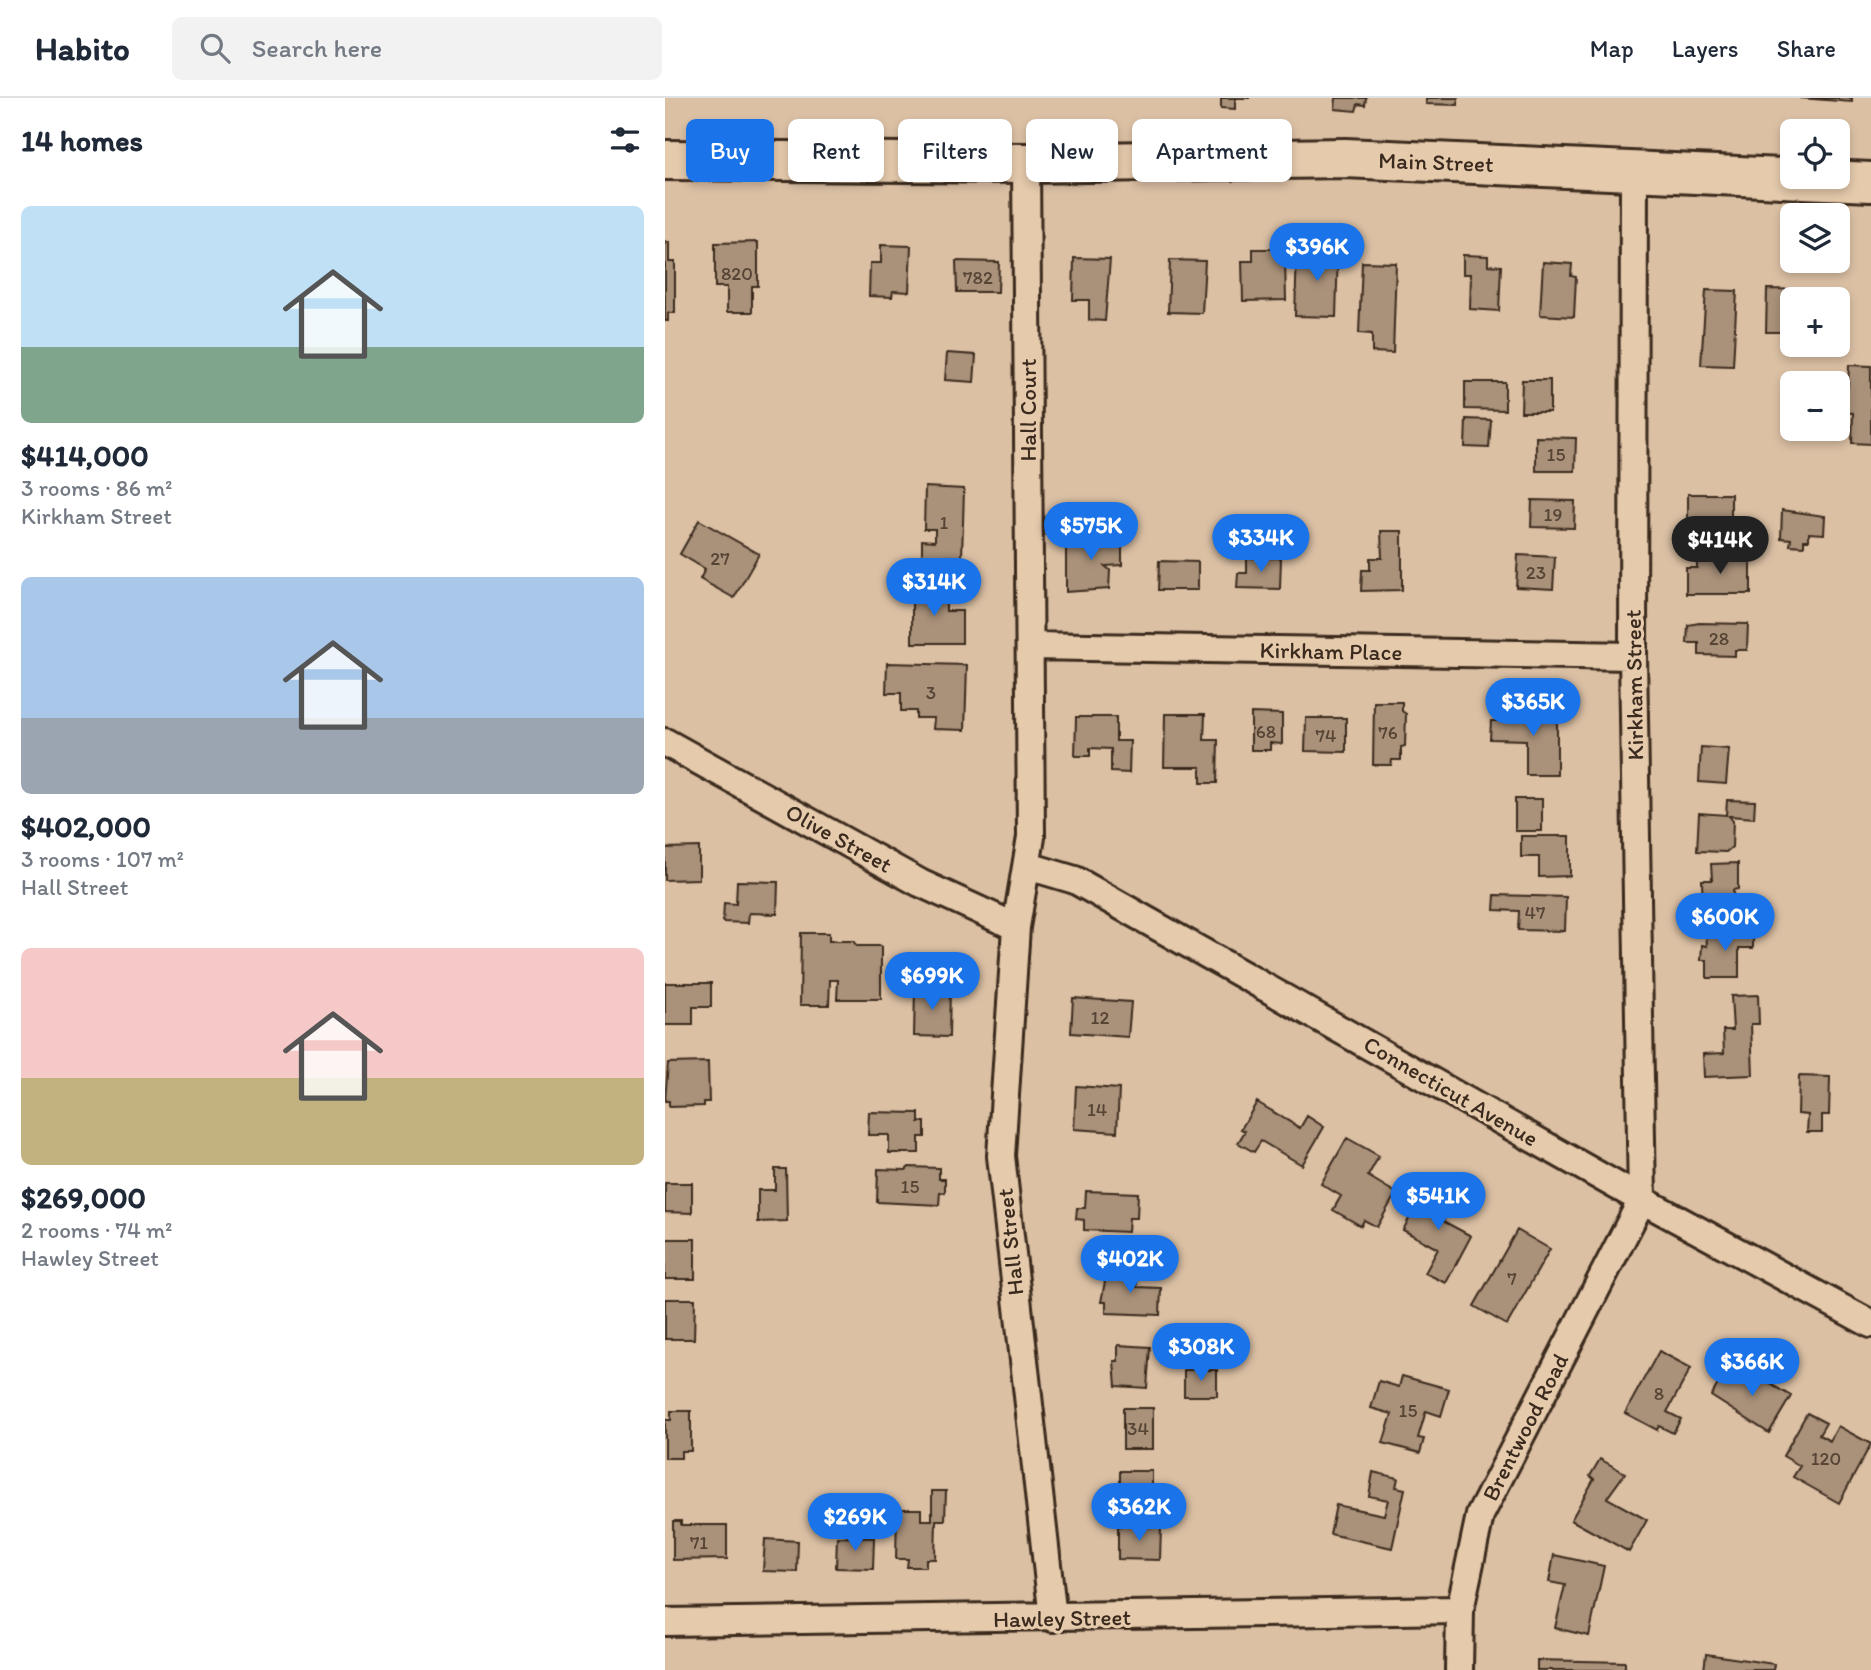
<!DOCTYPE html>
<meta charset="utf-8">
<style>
:root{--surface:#fff;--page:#f2f2f3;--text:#1f2937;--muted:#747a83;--line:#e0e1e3;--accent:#1a73e8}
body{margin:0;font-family:Itim,sans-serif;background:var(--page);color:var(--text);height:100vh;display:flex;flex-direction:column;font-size:26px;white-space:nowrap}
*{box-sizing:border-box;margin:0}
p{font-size:23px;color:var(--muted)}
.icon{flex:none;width:38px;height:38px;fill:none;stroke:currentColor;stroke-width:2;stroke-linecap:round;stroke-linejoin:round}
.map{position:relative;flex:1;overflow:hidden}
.panel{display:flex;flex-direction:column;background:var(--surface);width:665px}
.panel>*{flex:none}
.guide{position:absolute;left:21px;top:21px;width:665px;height:63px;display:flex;gap:14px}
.buttons{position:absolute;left:1115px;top:21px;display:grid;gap:14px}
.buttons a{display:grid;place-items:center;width:70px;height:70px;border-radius:10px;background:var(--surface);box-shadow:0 4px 10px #0003;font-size:35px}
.price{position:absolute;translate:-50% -60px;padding:0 16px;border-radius:24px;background:var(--accent);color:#fff;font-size:23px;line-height:46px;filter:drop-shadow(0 2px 4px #0008)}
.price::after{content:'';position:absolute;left:50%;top:42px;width:21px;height:16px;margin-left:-10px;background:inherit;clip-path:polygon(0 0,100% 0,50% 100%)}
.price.current{background:#222;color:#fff}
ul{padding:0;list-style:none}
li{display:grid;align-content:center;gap:14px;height:371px;padding:0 21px}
li span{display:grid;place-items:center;height:217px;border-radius:10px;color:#555}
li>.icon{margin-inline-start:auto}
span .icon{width:126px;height:126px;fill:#fffc;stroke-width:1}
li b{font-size:30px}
h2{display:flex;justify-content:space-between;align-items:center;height:84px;padding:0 21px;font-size:30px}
.pill{padding:0 24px;border-radius:10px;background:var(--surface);box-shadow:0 4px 10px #0003;font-size:24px;line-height:63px}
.pill.current{background:var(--accent);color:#fff}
header{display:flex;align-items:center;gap:42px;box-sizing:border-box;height:98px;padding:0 35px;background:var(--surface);border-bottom:2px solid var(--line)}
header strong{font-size:33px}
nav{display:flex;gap:38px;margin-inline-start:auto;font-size:24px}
.search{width:490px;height:63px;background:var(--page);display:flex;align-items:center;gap:18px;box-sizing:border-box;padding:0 24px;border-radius:10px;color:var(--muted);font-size:26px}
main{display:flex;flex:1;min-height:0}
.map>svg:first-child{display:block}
.building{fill:#a9917a;stroke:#3b2a1e;stroke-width:2}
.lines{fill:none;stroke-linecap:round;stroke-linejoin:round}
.minor-casing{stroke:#3b2a1e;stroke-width:32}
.secondary-casing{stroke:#3b2a1e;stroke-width:44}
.minor{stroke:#e5caac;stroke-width:26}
.secondary{stroke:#e5caac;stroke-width:38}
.labels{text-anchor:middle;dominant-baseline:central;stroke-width:6;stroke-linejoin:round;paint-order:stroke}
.number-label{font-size:19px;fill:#564435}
.street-label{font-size:23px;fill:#3b2a1e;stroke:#e5caac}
</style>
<header>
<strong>Habito</strong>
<div class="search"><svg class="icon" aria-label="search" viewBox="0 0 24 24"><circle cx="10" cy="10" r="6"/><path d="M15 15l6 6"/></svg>Search here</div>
<nav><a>Map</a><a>Layers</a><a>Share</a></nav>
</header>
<main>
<section class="panel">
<h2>14 homes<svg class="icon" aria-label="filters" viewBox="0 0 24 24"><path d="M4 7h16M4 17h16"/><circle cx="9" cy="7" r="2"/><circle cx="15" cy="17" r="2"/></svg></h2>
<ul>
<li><span style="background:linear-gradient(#bfe0f5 65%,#7fa58c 0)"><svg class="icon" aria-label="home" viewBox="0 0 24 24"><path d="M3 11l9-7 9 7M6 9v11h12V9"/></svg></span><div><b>$414,000</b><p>3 rooms · 86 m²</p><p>Kirkham Street</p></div></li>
<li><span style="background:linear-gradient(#a9c7e8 65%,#9aa5b1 0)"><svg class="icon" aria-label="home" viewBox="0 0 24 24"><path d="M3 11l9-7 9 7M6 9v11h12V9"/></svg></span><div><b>$402,000</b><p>3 rooms · 107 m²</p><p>Hall Street</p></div></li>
<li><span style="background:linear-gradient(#f6c9c9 60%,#c2b280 0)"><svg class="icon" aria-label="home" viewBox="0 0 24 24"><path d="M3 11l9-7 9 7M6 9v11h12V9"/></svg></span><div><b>$269,000</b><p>2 rooms · 74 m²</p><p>Hawley Street</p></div></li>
</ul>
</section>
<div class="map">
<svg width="1206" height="1572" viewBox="0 0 1206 1572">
<rect width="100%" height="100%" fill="#dbc0a4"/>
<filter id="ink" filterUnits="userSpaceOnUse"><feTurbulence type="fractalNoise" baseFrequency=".0143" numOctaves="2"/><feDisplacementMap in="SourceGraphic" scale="14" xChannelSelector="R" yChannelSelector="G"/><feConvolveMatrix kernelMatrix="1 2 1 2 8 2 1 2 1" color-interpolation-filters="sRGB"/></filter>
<g filter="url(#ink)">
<!-- building -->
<path class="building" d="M556,0H585H570V11L556,10Z
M671,0H701L700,7L693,6L691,13L670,11Z
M761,0H793V7L761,6Z
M1134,0H1187V4Z
M0,144H4V164H10V215H3V223H0Z
M93,144V188H87V214H62V189H50V145Z
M216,147L246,148L244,194L228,193L227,199L204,198L205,165H216Z
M588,151H612V161H620L621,202L578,203L577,163H588Z
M632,151L673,152L671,219L630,218Z
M798,157L823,158V167L836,168L834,213L805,211L806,176H798Z
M409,160L445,161L440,223L424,222V202H408Z
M505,162L540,163L537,215L503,214Z
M291,163L334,164L333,194H292Z
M697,164L731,165L728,255L707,254V236L694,235Z
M878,164L907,166L906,178L911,179L909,219L875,217Z
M1102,191L1140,192V201H1127V227H1120V234H1101Z
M1041,192L1072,193L1068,268L1036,267Z
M282,255L311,257L309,284L280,282Z
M1184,267L1206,268V346L1187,345L1188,315L1174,314L1175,287L1183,288Z
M857,282H885V314H856Z
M800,284H840V312L800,311Z
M801,321L826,322L824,350L800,349Z
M871,339L911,340L910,373H871Z
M260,389L299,391L297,459L257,458V442L270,443V431H259Z
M1023,396H1066V436H1023Z
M867,402L910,403L909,430L866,429Z
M1117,412L1160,418L1159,436L1144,435V442H1139V448L1125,447L1126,441L1116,440Z
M34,422L94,456L69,500L35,481L40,471L15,456Z
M716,433H737V492L696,493L697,472H705V460H717Z
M457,439V467L440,468L445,472L444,491L401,494V440Z
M853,457L890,459L888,491L851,489Z
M1032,459H1086V496H1021V470H1032Z
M582,460H616L615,491L572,490L573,475H582Z
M494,463L533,464V492H493Z
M247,491H281V513H297V545H247Z
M1034,525L1083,526L1082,552H1070V558L1034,557V545H1022L1023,527Z
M222,565L302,567L300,632L268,631L269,620H251V613H236V595H221Z
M709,604H737V613L741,616L740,648L736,649V662H727L726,667H708Z
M851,611H892V677H861V642L825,641L826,623H851Z
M586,615L617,616V646L605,645V652H586Z
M500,616H540L539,642H553L552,685H536V669H499Z
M411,619H451V643H465L464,675L446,674V651L425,650V658H410Z
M641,620H681V654L640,653Z
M1036,649L1064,651L1061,686L1034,684Z
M850,701H877V733H850Z
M1062,702L1090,703L1089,720L1064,718L1068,723L1067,749L1061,754L1032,753L1034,715L1061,717Z
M856,738H905V778L874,779V759H856Z
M34,749V781L0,782V750Z
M1073,765V791L1068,792L1069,812L1038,813L1037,782H1047L1046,766Z
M72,783L113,784L112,816L84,815L83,825L58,824L59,805L71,806Z
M830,797L901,799L900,833L853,832L854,813L829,812Z
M1041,834H1088V850H1074V880H1042V862H1036L1037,847L1042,848Z
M136,835H164V843H188L192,848H216V901H172L173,882H165L164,907H135Z
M0,885H46V909H28V927H0Z
M250,888L285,889L284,939L249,938Z
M1093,897L1094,926H1086L1088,977L1039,979L1038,956L1059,955L1058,932H1068L1066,898Z
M408,900L466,904L463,939L406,935Z
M43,964L44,1004H39V1008L4,1009V1003H0L3,965Z
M1134,978L1165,979L1164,1017H1157V1034H1142L1143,1017L1133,1016Z
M411,988L454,991L452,1034L409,1031Z
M592,1004L635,1030L642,1018L659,1029L637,1067L596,1043L589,1054L573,1045L580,1033L576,1031Z
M204,1014L254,1015V1024H260V1039H254V1055H224V1037H203Z
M682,1040L714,1058L703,1078L731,1095L712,1129L699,1122L696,1128L668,1112L676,1098L656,1086Z
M244,1069L274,1070V1081H280V1095L275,1094L274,1107L212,1104L213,1071L241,1072Z
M110,1071H121L122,1123L93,1124V1092H110Z
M0,1085H27V1115L0,1114Z
M763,1085L790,1100L778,1123L806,1138L781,1185L760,1175L773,1151L738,1132Z
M421,1093L473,1095L472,1120H464L463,1134L419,1132V1122L411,1121L412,1110H420Z
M852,1132L885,1151L842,1227L809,1208Z
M0,1141H30V1181H0Z
M442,1173L472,1174V1189L496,1190L495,1217L441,1215V1204H436Z
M0,1201H30L29,1241H0Z
M453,1247L485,1249L482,1290L451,1288L449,1263H453Z
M994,1253L1026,1270L1002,1314L1016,1321L1008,1335L994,1328L992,1332L960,1315Z
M1062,1271L1074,1278L1079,1271L1126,1298L1104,1335L1046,1298Z
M519,1272H552V1298H519Z
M737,1278L784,1291L776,1318L761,1313L753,1340L759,1341L755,1355L718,1345L727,1316L706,1310L714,1283L734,1289Z
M458,1310H488V1351H458Z
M6,1313H26V1353H16V1360H0V1322H6Z
M1142,1315L1161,1325L1154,1337L1165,1343L1173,1328L1206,1346L1174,1405L1128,1379L1135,1368L1118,1358Z
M935,1361L960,1375L942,1400L982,1422L964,1454L906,1422L929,1381L925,1378Z
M455,1373H487V1395H500V1413H455Z
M708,1374L733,1380L731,1389L740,1391L727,1450L665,1436L671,1407L719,1417L723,1402L704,1398Z
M267,1393H281L280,1422H271L270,1461H261V1469H242L243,1461H231L232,1411H256V1422H267Z
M8,1423H16V1427H62V1461L8,1462Z
M453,1428L496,1429L495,1462L453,1461Z
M172,1439L209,1440L208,1471L171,1470Z
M100,1441L133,1443L132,1474L98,1473Z
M889,1457L939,1468L924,1538L890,1530L900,1487L884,1484Z
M1041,1556L1109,1566L1108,1572H1039Z
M872,1562L960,1564V1572H872Z"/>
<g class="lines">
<!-- minor casing -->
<g class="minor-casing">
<path id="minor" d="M361,65L366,739L351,829L336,1058L388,1520
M365,548L968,558
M0,644L255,785L351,829
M363,768L410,782L977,1102L1206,1226
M0,1524L795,1512
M794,1572L795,1512L815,1417L977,1102L968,558L969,73"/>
</g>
<!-- secondary casing -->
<g class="secondary-casing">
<path id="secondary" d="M0,62L361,65L680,60L1206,84"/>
</g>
<!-- minor -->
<use href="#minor" class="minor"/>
<!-- secondary -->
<use href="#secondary" class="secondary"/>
</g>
</g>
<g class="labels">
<!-- number labels -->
<g class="number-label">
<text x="72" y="175">820</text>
<text x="313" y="179">782</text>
<text x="891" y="356">15</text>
<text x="888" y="416">19</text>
<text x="279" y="424">1</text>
<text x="55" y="460">27</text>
<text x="871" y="474">23</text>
<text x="1054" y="540">28</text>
<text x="266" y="594">3</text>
<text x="601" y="633">68</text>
<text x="723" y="634">76</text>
<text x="661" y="637">74</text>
<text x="870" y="814">47</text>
<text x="435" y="919">12</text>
<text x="432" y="1011">14</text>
<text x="245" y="1088">15</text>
<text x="847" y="1180">7</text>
<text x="994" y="1295">8</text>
<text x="743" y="1312">15</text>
<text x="473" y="1330">34</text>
<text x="1161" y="1360">120</text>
<text x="34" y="1444">71</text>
</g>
<!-- street labels -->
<g class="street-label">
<text transform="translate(771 64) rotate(2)">Main Street</text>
<text transform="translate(363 312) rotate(-90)">Hall Court</text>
<text transform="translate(666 553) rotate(1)">Kirkham Place</text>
<text transform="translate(969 587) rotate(-91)">Kirkham Street</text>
<text transform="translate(174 740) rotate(29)">Olive Street</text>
<text transform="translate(786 993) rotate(30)">Connecticut Avenue</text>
<text transform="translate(345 1144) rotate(-96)">Hall Street</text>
<text transform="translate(860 1329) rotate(-63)">Brentwood Road</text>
<text transform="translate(397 1520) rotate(-1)">Hawley Street</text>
</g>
</g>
</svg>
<div class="buttons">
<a><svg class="icon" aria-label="locate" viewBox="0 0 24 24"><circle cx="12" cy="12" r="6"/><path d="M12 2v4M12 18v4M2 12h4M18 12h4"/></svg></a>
<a><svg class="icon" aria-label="layers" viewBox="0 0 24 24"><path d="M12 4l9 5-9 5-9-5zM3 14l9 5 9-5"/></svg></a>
<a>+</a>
<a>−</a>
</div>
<b class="price" style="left:652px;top:185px">$396K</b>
<b class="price" style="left:426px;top:464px">$575K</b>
<b class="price" style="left:596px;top:476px">$334K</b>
<b class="price current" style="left:1055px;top:478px">$414K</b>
<b class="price" style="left:269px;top:520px">$314K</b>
<b class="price" style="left:868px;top:640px">$365K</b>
<b class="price" style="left:1060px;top:855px">$600K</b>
<b class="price" style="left:267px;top:914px">$699K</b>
<b class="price" style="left:773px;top:1134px">$541K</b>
<b class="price" style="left:465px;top:1197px">$402K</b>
<b class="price" style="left:536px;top:1285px">$308K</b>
<b class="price" style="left:1087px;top:1300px">$366K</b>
<b class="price" style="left:474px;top:1445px">$362K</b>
<b class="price" style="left:190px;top:1455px">$269K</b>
<div class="guide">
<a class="pill current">Buy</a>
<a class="pill">Rent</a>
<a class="pill">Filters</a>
<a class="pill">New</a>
<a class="pill">Apartment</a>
</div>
</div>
</main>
